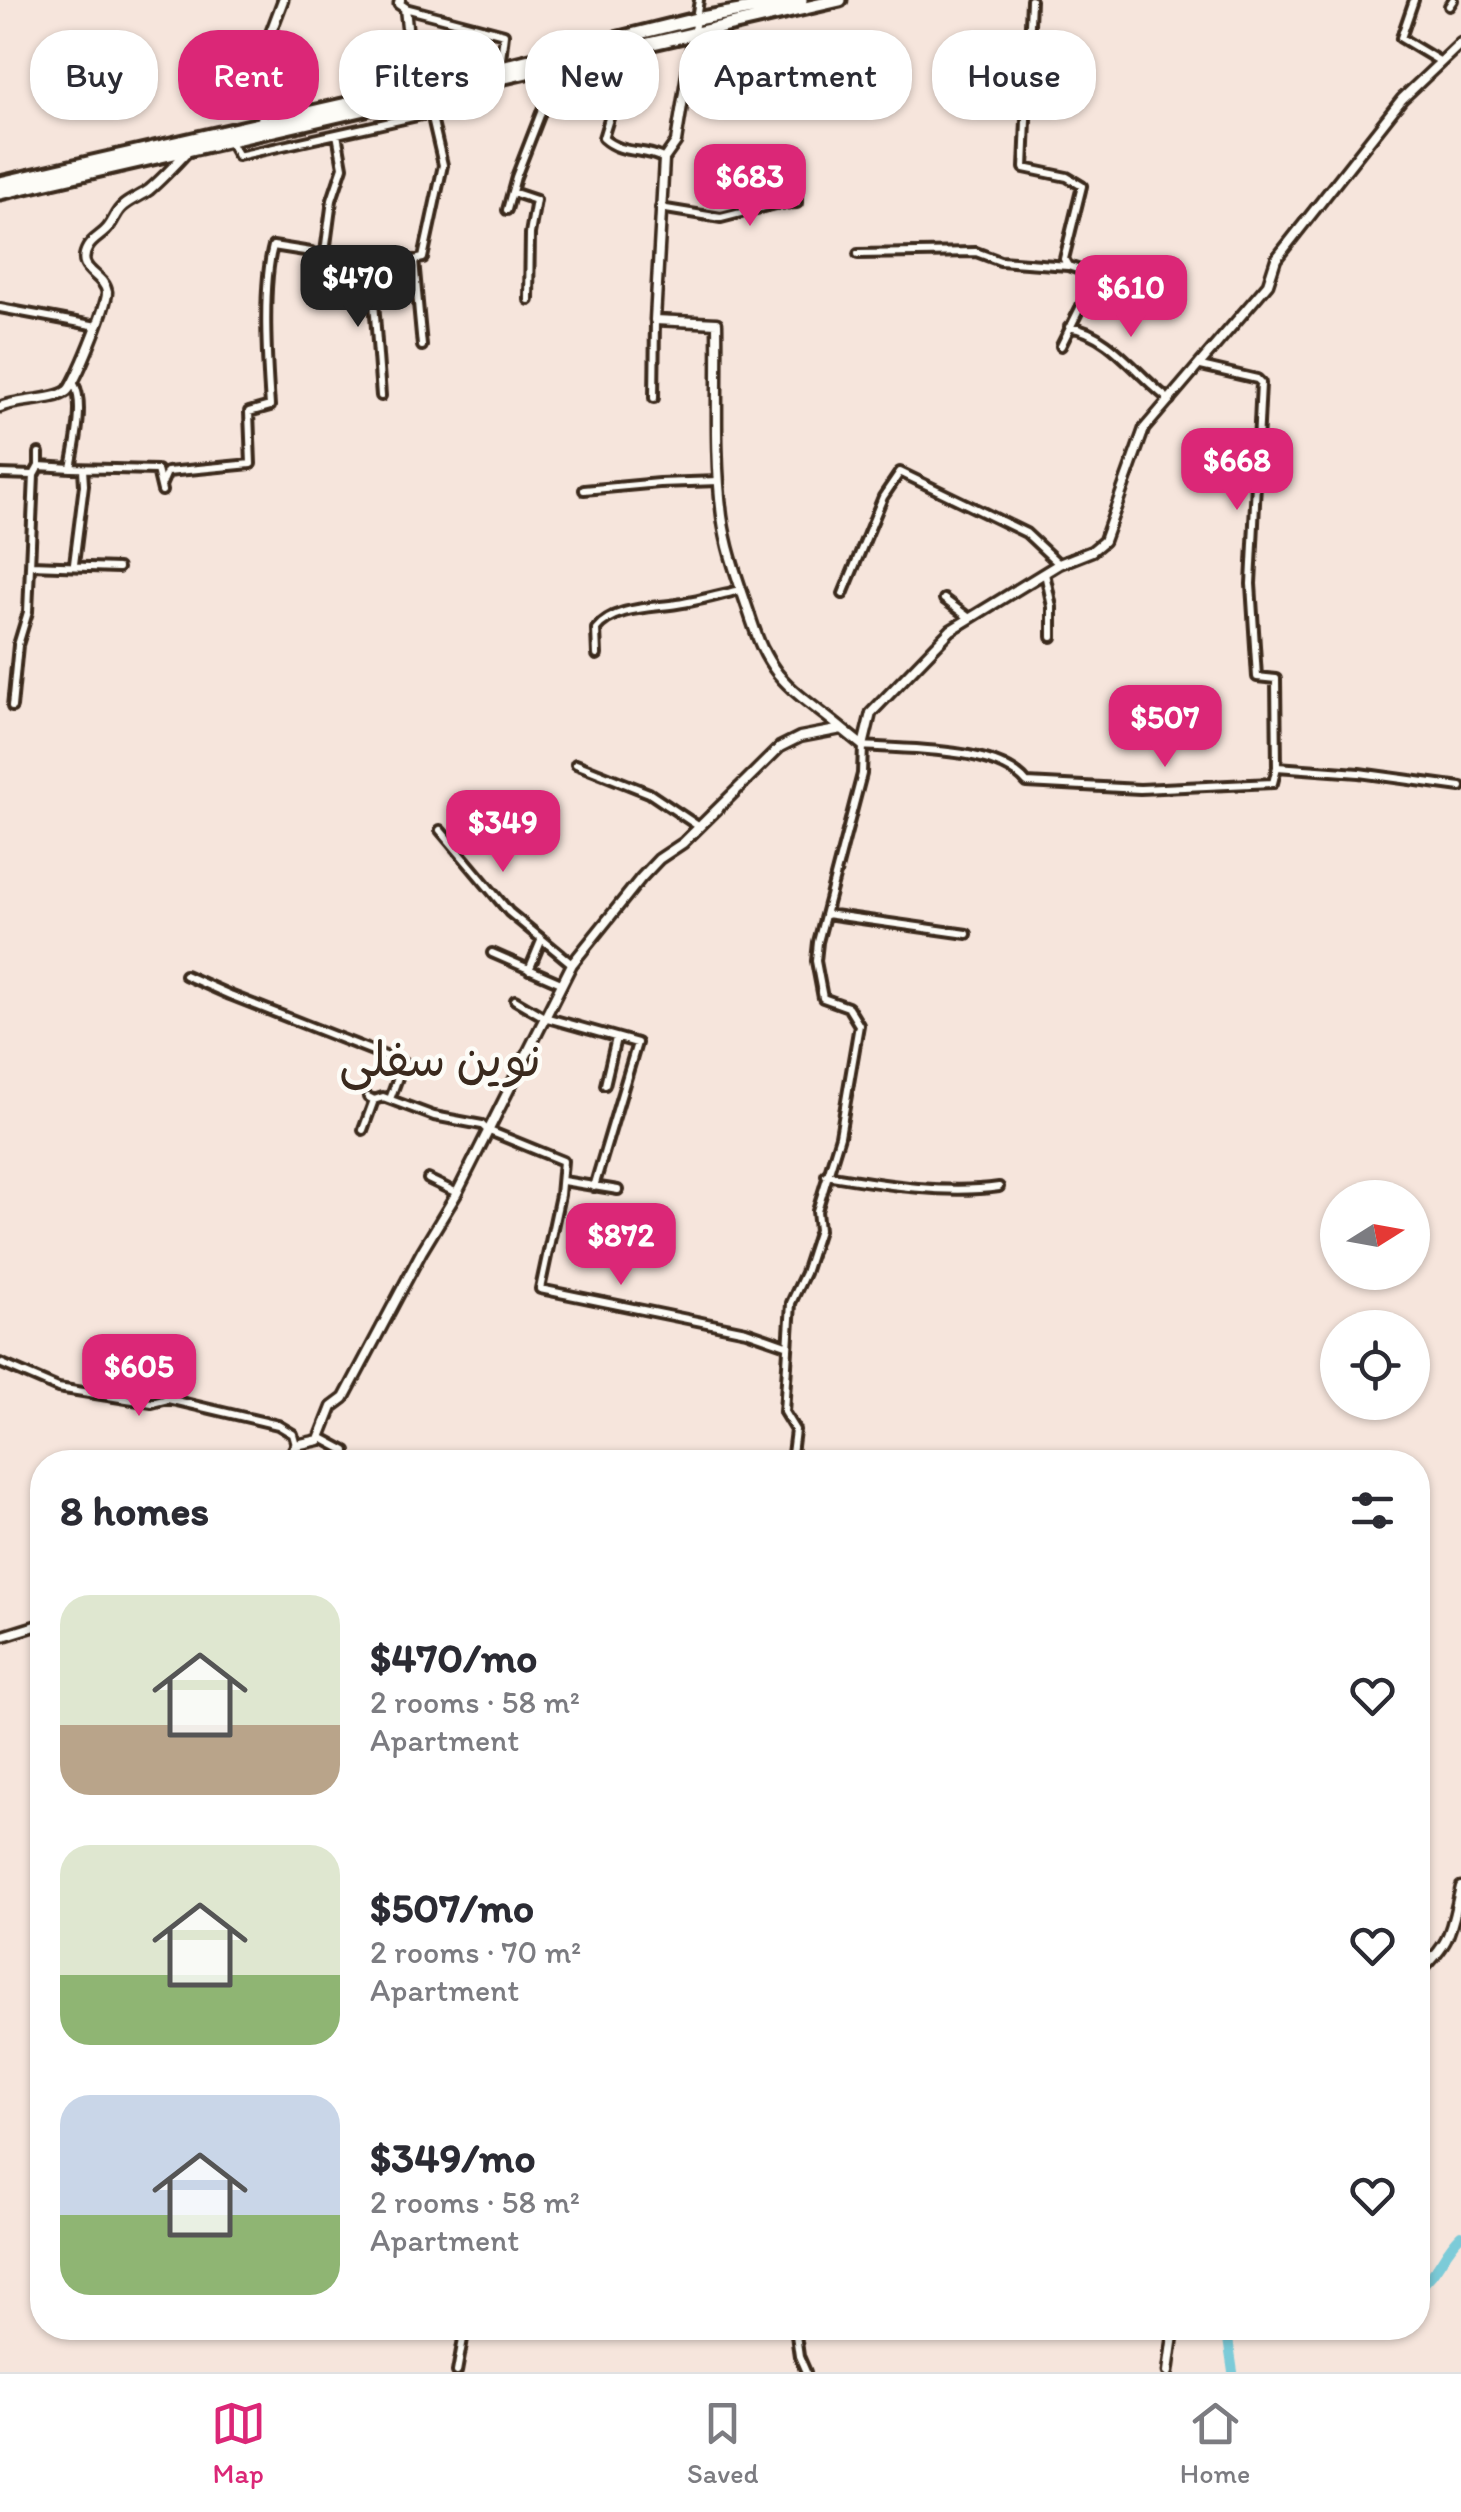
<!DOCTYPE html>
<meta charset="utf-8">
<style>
:root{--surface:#fff;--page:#f7f7f7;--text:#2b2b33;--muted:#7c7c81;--line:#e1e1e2;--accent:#db2777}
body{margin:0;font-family:Itim,"Playpen Sans Arabic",sans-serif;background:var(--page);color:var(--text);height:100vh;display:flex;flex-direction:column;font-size:38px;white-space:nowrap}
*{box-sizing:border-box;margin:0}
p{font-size:32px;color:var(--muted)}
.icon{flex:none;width:55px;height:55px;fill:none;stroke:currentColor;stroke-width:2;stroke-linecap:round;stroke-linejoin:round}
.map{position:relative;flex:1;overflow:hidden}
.side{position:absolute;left:30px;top:1450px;width:1400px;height:890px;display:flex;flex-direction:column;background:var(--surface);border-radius:40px;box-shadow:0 2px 8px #0004}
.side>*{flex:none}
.guide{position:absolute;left:30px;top:30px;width:1402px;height:90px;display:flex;gap:20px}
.needle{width:65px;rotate:79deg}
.tools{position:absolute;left:1320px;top:1180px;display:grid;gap:20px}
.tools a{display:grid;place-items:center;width:110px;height:110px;border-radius:50%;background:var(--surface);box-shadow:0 2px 8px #0004;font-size:50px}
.price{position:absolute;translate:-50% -85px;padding:0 22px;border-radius:20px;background:var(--accent);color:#fff;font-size:32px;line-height:65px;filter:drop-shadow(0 2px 5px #0008)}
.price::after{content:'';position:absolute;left:50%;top:60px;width:30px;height:22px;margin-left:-15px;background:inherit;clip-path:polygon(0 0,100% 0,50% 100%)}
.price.selected{background:#222;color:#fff}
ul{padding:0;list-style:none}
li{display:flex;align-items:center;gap:30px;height:250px;padding:0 30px}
li span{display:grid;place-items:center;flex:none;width:280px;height:200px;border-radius:30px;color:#555}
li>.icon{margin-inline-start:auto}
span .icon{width:120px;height:120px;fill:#fffc;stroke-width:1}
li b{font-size:42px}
h2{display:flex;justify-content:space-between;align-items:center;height:120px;padding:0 30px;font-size:42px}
.tag{padding:0 35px;border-radius:40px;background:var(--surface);box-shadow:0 2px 8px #0004;font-size:35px;line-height:90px}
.tag.selected{background:var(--accent);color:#fff}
.dock{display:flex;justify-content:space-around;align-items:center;height:140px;border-top:2px solid var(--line);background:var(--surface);font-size:28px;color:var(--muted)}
.dock a{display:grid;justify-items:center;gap:5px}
.dock .selected{color:var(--accent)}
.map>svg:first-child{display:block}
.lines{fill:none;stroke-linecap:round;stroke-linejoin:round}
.river{stroke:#7ccbd8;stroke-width:10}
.street-casing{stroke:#3b2a1e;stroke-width:14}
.secondary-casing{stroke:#3b2a1e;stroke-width:15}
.highway-casing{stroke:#3b2a1e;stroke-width:19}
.street{stroke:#fdfcf7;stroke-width:6}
.secondary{stroke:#fdfcf7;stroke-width:8}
.highway{stroke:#fdfcf7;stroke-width:11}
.labels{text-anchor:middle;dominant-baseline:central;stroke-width:9;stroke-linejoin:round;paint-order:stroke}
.quarter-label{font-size:48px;fill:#3b2a1e;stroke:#fdfcf7}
</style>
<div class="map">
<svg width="1461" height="2372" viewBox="0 0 1461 2372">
<rect width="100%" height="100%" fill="#f6e5dc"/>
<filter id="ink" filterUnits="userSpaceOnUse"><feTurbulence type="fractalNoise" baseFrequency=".01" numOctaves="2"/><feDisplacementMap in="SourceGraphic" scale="20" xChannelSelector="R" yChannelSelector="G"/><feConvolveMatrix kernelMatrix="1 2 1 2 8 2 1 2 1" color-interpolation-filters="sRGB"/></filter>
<g filter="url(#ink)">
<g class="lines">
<!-- river -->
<path class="river" d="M1418,2288C1438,2274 1443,2252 1461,2235
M1233,2372L1228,2339L1239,2328"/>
<!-- street casing -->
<g class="street-casing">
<path id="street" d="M1031,0L1024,168L1067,177L1082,186L1064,259L1068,266L1092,274V284L1061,346
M1414,0L1401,38L1441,62
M1449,6L1453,0
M405,8L504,34L500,68
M694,31L699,0
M630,50L603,138C623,156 644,147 664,159
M590,58L598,66H614L622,71
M230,142L238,156L431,113L428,96
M512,192L536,200L530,234L529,300
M660,208L721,218L776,204L797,203V183
M507,210L516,177L560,64
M858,254L976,252L1000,261L1068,266
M324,260L332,200L343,167L337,134
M349,260L350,295
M414,260L422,346
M371,261L381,396
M0,308L97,326
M1069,327C1110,333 1138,377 1170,400
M1201,366L1257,379L1261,383L1251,584L1257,677L1276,679L1277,767
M74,384C85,402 75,447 71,468L157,470L162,491
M654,398L655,320
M39,466V453
M0,474L34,475L39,466L71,468
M161,486L167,472L251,464L249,412L270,406C267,363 262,286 273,246L311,252L324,260L410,261L423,258L443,165L431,113
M584,490L659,483L719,481
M74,564L84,485L83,469
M31,565L118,568
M1045,573L1052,607V637
M843,594L883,497L900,472L1026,533L1059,564
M944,599L968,617
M597,655L596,629C613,607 651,608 677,604C698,601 719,595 740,590
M12,707L18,645L28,612L34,475
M576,764L649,793L698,826
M440,830L509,912L572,964
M826,914L967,934
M492,953L561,983
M529,970L541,941
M185,975L230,995L421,1070
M515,1000L544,1017L637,1043L594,1187
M605,1085L616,1038
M368,1097L374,1100L383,1097L434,1116L482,1125L487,1130L563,1161L560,1195L540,1289L746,1331L786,1345
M390,1099L403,1064
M363,1130L374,1100
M826,1175C882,1184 943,1195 999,1187
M428,1179L457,1193
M563,1181L618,1190
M0,1363L58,1388L152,1403L168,1399L278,1425L293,1434L296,1445
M320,1437L346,1451L345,1462
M791,1462L795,1430L784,1412L791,1303L805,1273L819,1230L817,1211L840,1136L859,1025L848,1007L823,998L816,961L818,942L862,774L863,746C907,750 998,746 1027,783L1140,789L1273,783L1277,767L1359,773L1461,787
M795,2328L799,2356L806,2372
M457,2372L465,2328"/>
</g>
<!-- secondary casing -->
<g class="secondary-casing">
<path id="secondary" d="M400,0L399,4L405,8L408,37L403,91
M694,31L676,142L664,159L655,320L717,323C718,387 714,453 722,516C727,553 740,585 751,619C758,640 764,656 778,674C796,696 821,711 842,729
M261,124L271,79L266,45L283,0
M0,407C19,399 54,401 67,391C74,387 108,303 107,292C104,273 74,271 88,247C92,240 100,236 105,231C113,224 115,212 123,206C131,199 141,196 149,190C163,178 176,164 188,151
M287,1462L296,1445L319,1440L332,1407L344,1398L422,1251L457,1193L572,964L641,878L659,859L683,843L780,747L800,737L842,729L863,746L871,713L951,630L1059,564L1092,551L1104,541L1144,429L1268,284L1276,259L1402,99L1461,43
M0,1637L42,1624
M1418,1974C1453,1940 1450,1932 1461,1887
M1168,2372L1174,2328"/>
</g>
<!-- highway casing -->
<g class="highway-casing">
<path id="highway" d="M0,183L413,89L696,19L801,0
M0,193C280,129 560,64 840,0"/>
</g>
<!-- street -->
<use href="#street" class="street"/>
<!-- secondary -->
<use href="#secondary" class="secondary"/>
<!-- highway -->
<use href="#highway" class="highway"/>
</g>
</g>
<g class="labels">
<!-- quarter labels -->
<g class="quarter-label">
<text x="440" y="1059">نوین سفلى</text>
</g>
</g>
</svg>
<div class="tools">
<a><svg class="needle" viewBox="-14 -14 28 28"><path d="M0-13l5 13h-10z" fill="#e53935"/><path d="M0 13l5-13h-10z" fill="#7c7c81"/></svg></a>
<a><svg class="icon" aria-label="locate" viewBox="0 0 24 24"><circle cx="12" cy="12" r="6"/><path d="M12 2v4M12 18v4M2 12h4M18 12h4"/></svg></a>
</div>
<b class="price" style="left:750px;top:229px">$683</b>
<b class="price selected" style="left:358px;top:330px">$470</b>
<b class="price" style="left:1131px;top:340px">$610</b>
<b class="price" style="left:1237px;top:513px">$668</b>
<b class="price" style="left:1165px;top:770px">$507</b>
<b class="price" style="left:503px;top:875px">$349</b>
<b class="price" style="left:621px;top:1288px">$872</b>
<b class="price" style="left:139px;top:1419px">$605</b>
<div class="guide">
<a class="tag">Buy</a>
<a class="tag selected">Rent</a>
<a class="tag">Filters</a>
<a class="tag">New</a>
<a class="tag">Apartment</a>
<a class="tag">House</a>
</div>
<section class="side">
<h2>8 homes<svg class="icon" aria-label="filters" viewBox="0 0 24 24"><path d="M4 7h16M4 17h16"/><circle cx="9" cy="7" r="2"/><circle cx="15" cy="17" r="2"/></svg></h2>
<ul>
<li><span style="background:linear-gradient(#dfe7d0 65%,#b9a48a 0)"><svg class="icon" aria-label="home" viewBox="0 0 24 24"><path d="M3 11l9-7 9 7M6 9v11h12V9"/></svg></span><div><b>$470/mo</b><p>2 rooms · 58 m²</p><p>Apartment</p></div><svg class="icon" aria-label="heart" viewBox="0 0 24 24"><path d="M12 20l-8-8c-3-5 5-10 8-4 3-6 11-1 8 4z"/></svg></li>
<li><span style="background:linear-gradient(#dfe7d0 65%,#8fb573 0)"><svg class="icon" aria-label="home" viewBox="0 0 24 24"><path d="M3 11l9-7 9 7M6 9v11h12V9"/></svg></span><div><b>$507/mo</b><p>2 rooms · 70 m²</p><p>Apartment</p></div><svg class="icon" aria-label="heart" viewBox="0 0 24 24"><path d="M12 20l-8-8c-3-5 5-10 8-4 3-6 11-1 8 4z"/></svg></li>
<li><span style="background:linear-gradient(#c9d6e8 60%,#8fb573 0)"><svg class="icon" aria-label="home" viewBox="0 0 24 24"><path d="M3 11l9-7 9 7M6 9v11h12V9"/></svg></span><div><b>$349/mo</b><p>2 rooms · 58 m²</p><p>Apartment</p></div><svg class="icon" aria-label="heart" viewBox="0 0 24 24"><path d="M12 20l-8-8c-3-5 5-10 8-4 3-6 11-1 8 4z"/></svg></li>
</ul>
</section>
</div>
<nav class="dock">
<a class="selected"><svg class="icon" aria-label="map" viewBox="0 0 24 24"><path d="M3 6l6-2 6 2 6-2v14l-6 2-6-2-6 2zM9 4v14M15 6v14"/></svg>Map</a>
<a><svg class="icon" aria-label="saved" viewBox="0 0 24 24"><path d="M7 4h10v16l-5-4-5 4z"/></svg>Saved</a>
<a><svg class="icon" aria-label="home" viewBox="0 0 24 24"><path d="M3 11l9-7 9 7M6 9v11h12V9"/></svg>Home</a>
</nav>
